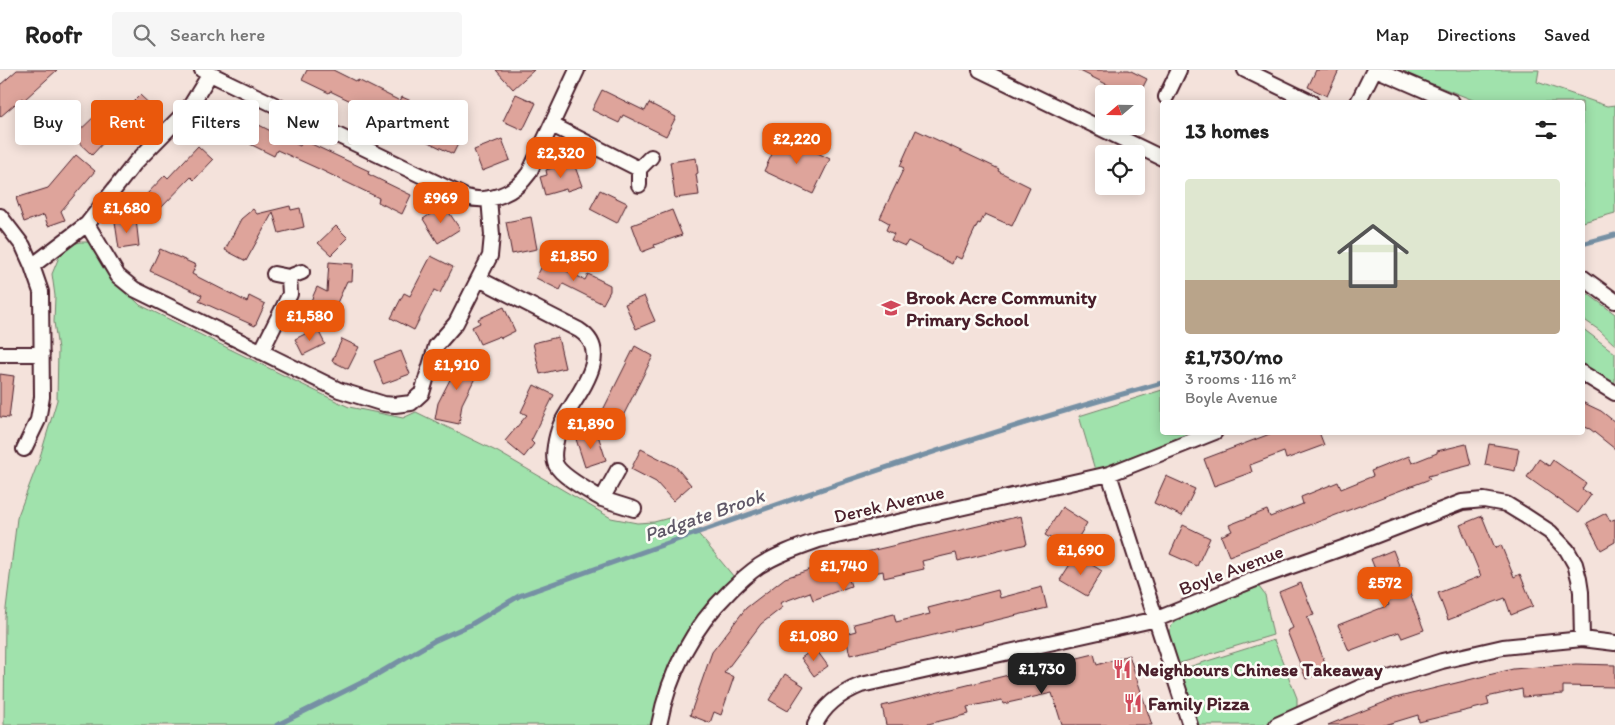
<!DOCTYPE html>
<meta charset="utf-8">
<style>
:root{--surface:#fff;--page:#f6f6f6;--text:#222;--muted:#767676;--line:#e0e0e0;--accent:#ea580c}
body{margin:0;font-family:Itim,sans-serif;background:var(--page);color:var(--text);height:100vh;display:flex;flex-direction:column;font-size:19px;white-space:nowrap}
*{box-sizing:border-box;margin:0}
p{font-size:16px;color:var(--muted)}
.icon{flex:none;width:28px;height:28px;fill:none;stroke:currentColor;stroke-width:2;stroke-linecap:round;stroke-linejoin:round}
.map{position:relative;flex:1;overflow:hidden}
.sheet{position:absolute;left:1160px;top:30px;width:425px;height:335px;display:flex;flex-direction:column;background:var(--surface);border-radius:5px;box-shadow:0 2px 12px #0003}
.sheet>*{flex:none}
.top-card{position:absolute;left:15px;top:30px;width:475px;height:45px;display:flex;gap:10px}
.needle{width:32px;rotate:250deg}
.controls{position:absolute;left:1095px;top:15px;display:grid;gap:10px}
.controls a{display:grid;place-items:center;width:50px;height:50px;border-radius:5px;background:var(--surface);box-shadow:0 2px 12px #0003;font-size:25px}
.price{position:absolute;translate:-50% -42px;padding:0 11px;border-radius:10px;background:var(--accent);color:#fff;font-size:16px;line-height:32px;filter:drop-shadow(0 1px 2px #0008)}
.price::after{content:'';position:absolute;left:50%;top:30px;width:15px;height:11px;margin-left:-8px;background:inherit;clip-path:polygon(0 0,100% 0,50% 100%)}
.price.on{background:#222;color:#fff}
ul{padding:0;list-style:none}
li{display:grid;align-content:center;gap:10px;height:265px;padding:0 25px}
li span{display:grid;place-items:center;height:155px;border-radius:5px;color:#555}
li>.icon{margin-inline-start:auto}
span .icon{width:90px;height:90px;fill:#fffc;stroke-width:1}
li b{font-size:21px}
h2{display:flex;justify-content:space-between;align-items:center;height:60px;padding:0 25px;font-size:21px}
.pill{padding:0 18px;border-radius:5px;background:var(--surface);box-shadow:0 2px 12px #0003;font-size:18px;line-height:45px}
.pill.on{background:var(--accent);color:#fff}
header{display:flex;align-items:center;gap:30px;box-sizing:border-box;height:70px;padding:0 25px;background:var(--surface);border-bottom:1px solid var(--line)}
header strong{font-size:24px}
nav{display:flex;gap:28px;margin-inline-start:auto;font-size:18px}
.search{width:350px;height:45px;background:var(--page);display:flex;align-items:center;gap:12px;box-sizing:border-box;padding:0 18px;border-radius:5px;color:var(--muted);font-size:19px}
.map>svg:first-child{display:block}
.green{fill:#a0e2ac;stroke:#75806c}
.lines{fill:none;stroke-linecap:round;stroke-linejoin:round}
.stream{stroke:#7690a4;stroke-width:5}
.building{fill:#dea49b;stroke:#4a1f2b}
.street-casing{stroke:#4a1f2b;stroke-width:18}
.street{stroke:#fdfcf7;stroke-width:14}
.labels{text-anchor:middle;dominant-baseline:central;stroke-width:5;stroke-linejoin:round;paint-order:stroke}
.poi-label{font-size:19px;font-weight:bold;fill:#4a1f2b;stroke:#fdfcf7;text-anchor:start}
.street-label{font-size:19px;fill:#4a1f2b;stroke:#fdfcf7}
.water-label{font-size:20px;font-style:italic;fill:#605868;stroke:#fdfcf7}
</style>
<header>
<strong>Roofr</strong>
<div class="search"><svg class="icon" aria-label="search" viewBox="0 0 24 24"><circle cx="10" cy="10" r="6"/><path d="M15 15l6 6"/></svg>Search here</div>
<nav><a>Map</a><a>Directions</a><a>Saved</a></nav>
</header>
<div class="map">
<svg width="1615" height="655" viewBox="0 0 1615 655">
<rect width="100%" height="100%" fill="#f4e2db"/>
<filter id="ink" filterUnits="userSpaceOnUse"><feTurbulence type="fractalNoise" baseFrequency=".02" numOctaves="2"/><feDisplacementMap in="SourceGraphic" scale="10" xChannelSelector="R" yChannelSelector="G"/><feConvolveMatrix kernelMatrix="1 2 1 2 8 2 1 2 1" color-interpolation-filters="sRGB"/></filter>
<g filter="url(#ink)">
<!-- green -->
<path class="green" d="M1403,0H1539L1537,12L1607,36L1615,35V143L1583,152L1582,32H1478L1410,5Z
M80,172H89L109,205L140,235L336,331L349,337L403,348L416,342L498,382L611,448L637,453L654,452L669,448L696,461L734,507C724,518 712,529 702,540C674,574 661,613 651,655H4L5,547L17,448L39,390L57,330L58,279L54,252L55,226L52,204L59,187L70,175Z
M1583,220L1615,244V275L1599,260L1583,249Z
M1582,258L1615,283V316L1583,296Z
M1162,320V362L1194,363L1095,400L1079,346Z
M1259,517L1265,525L1273,565L1177,594C1171,575 1160,558 1183,546Z
M1274,570L1297,628V639L1263,655H1196L1179,600Z"/>
<g class="lines">
<!-- stream -->
<path class="stream" d="M1582,174L1615,165
M277,655L369,609L434,571L470,555L519,526C732,450 944,373 1162,313"/>
</g>
<!-- building -->
<path class="building" d="M17,0H57L24,30L22,28L0,47V15Z
M307,0H333L357,12L358,10L400,31L402,27L416,33L415,35L434,45L432,49L463,64L453,84L426,71L427,68L330,21L329,23L302,10Z
M496,0H534L513,19Z
M1078,0H1129L1147,9L1137,29L1136,24H1126Z
M1316,0H1339L1327,26L1308,17Z
M602,20L645,41L649,33L676,47L666,66L623,45L619,53L592,40Z
M516,24L536,33L523,60L503,51Z
M140,25L155,39L136,59L121,44Z
M231,37L237,57L210,64L205,44Z
M100,41L117,58L92,85L73,67Z
M259,55L300,76L303,70L369,101L368,104L411,125L402,144L378,132L379,128L319,99L277,80L274,86L250,74Z
M916,60L999,99L998,101L1030,117L1012,156L985,144L980,154L978,153L961,189L955,186L952,194L908,171L905,176L891,170L894,164L886,160L889,153L880,148L904,98L900,96Z
M781,65L830,89L813,124L764,101Z
M502,69L510,90L482,101L474,80Z
M198,76L213,90L194,110L191,107L160,139L146,125L165,105L168,108Z
M76,85L95,101L61,141L65,150L48,156L44,145L24,152L16,128L48,118Z
M696,88L698,103L696,104L699,125L675,128L670,92Z
M573,91L582,116L567,121L566,119L545,125L540,107L547,105L546,100Z
M600,120L627,133L617,153L590,139Z
M444,135L460,159L438,173L423,149Z
M290,136L291,140L300,138L304,157L279,163L273,142L246,191L225,180L241,149L253,139L257,144Z
M672,140L682,165L654,175L655,177L642,182L632,155Z
M531,147L537,179L512,184L506,152Z
M136,149L139,176L119,179L115,152Z
M336,156L348,168L331,185L318,173Z
M160,179L196,195L192,204L247,232L249,226L265,234L255,256L199,231L202,225L150,201Z
M431,186L453,197L440,223L434,220L414,260L391,248L404,223L410,226Z
M545,190L585,210L588,204L610,215V221L603,234L563,214L560,220L536,208Z
M329,192L353,194L352,211H347L326,257V240L310,233L317,217L327,222Z
M644,226L655,251L636,259L625,234Z
M504,237L515,261L501,268L500,266L480,274L472,257L480,253L478,249Z
M317,258L325,274L303,285L295,269Z
M558,267L565,298L540,304L533,273Z
M342,269L359,277L348,299L332,291Z
M635,276L653,286L621,350L603,340Z
M401,281L410,304L383,314L374,291Z
M462,286L481,296L462,334L459,354L435,349L438,333Z
M0,304L14,306L9,348L0,347Z
M534,315L554,325L531,371L534,374L524,387L505,371L527,345L521,342Z
M1582,332L1601,341L1615,352V379L1590,359L1582,356Z
M597,362L606,390L585,397L576,369Z
M1275,362H1319L1324,375L1286,389L1284,382L1250,395L1252,402L1214,416L1204,389Z
M1466,374L1471,395L1428,406L1430,409L1229,486L1221,466L1232,461L1229,455L1267,440L1270,447L1303,434L1301,427L1338,412L1341,419L1373,406L1371,401L1409,386L1412,393L1437,383V381Z
M1489,374L1519,379L1515,401L1485,395Z
M641,379L676,397L691,415L673,431L656,412L631,399Z
M1539,389L1549,396L1553,390L1586,413L1582,419L1591,425L1578,443L1527,407Z
M1166,406L1195,419L1182,446L1154,433Z
M1062,437L1087,453L1071,480L1045,465Z
M1606,443L1610,451L1615,449V472L1601,480L1587,453Z
M1021,446L1027,474L958,491L956,483L922,491L924,499L884,508L883,501L849,509L851,516L813,530L810,522L780,533L783,537L761,554L724,603L734,607L721,645L714,642L710,653L690,645L712,582L746,538L785,508L853,485Z
M1482,446L1495,478L1501,475L1514,507L1520,504L1533,536L1511,545L1505,528L1448,550L1438,523L1481,506L1460,455Z
M1183,455L1210,468L1197,496L1170,484Z
M1393,480L1424,560L1402,568L1399,562L1349,581L1338,555L1389,535L1371,489Z
M1076,485L1102,501L1087,526L1060,510Z
M1301,513L1314,545L1307,547L1328,600L1306,609L1287,561L1293,558L1279,522Z
M1042,517L1047,538L850,585L845,564L856,561L854,554L894,544L896,552L930,544L928,538L998,520L1000,528Z
M815,578L828,596L814,606L801,588Z
M1094,584L1097,595L1129,585L1152,655H1062L1052,623L1003,634L1002,630L967,637L969,644L924,655H886L882,636Z
M1576,594L1615,595V617L1563,616V624L1523,627L1522,619L1487,627L1489,635L1419,652L1418,645L1385,655H1328L1395,628L1513,599Z
M785,604L804,616L788,641L769,630Z"/>
<g class="lines">
<!-- street casing -->
<g class="street-casing">
<path id="street" d="M202,0L466,127C490,134 515,123 529,103L577,0
M980,0L1162,88
M1245,0L1311,32
M1378,0L1452,32
M1166,27L1179,0
M1358,32L1374,0
M552,55L639,99
M639,115V99L651,87
M0,146L23,176L32,196L41,222L42,327L38,350L24,379
M87,154L118,206L134,219L339,320L384,334L395,335L411,333L422,323L436,276L456,253L490,186L492,165L489,128
M32,196L87,154L135,93L189,38L210,4
M274,204L289,207L302,202
M1582,207L1615,231
M479,209L579,260C616,284 574,327 561,354C558,361 556,369 555,376C554,382 553,389 556,395C562,407 591,422 602,429
M261,282L290,224L289,207
M0,284H42
M1582,303L1615,323
M618,400L602,429L634,439
M1109,404L1190,655
M659,655C669,603 692,558 730,521C739,512 749,503 759,496C778,484 799,477 819,470L1109,404L1215,362
M815,655C824,635 841,623 861,615L1157,549L1258,508L1351,475L1462,432L1484,430L1506,434L1524,445L1550,462L1567,480L1575,494L1579,509L1581,522L1582,569
M1277,655L1361,617L1442,591L1503,577L1582,569L1615,573"/>
</g>
<!-- street -->
<use href="#street" class="street"/>
</g>
</g>
<!-- icons -->
<defs>
<g id="school-bare" transform="scale(1.5)"><path d="M0-5L7-2L0 1L-7-2ZM-4 1L0 2.5L4 1V4Q0 6-4 4Z" fill="#d1495b" stroke="#fdfcf7" stroke-width="2.5" paint-order="stroke"/></g>
<g id="restaurant-bare" transform="scale(1.5)"><path d="M-5-6h1v4h1v-4h1v4h1v-4h1v5L-1.5 .5V6h-2V.5L-5-1ZM5-6V6H3V1.5H1.5Q1.5-4 5-6Z" fill="#d1495b" stroke="#fdfcf7" stroke-width="2.5" paint-order="stroke"/></g>
</defs>
<g fill-rule="evenodd">
<use href="#school-bare" x="891" y="238"/>
<use href="#restaurant-bare" x="1122" y="599"/>
<use href="#restaurant-bare" x="1133" y="633"/>
</g>
<g class="labels">
<!-- poi labels -->
<g class="poi-label">
<text x="906" y="227">Brook Acre Community<tspan x="906" dy="22">Primary School</tspan></text>
<text x="1137" y="599">Neighbours Chinese Takeaway</text>
<text x="1148" y="633">Family Pizza</text>
</g>
<!-- street labels -->
<g class="street-label">
<text transform="translate(889 434) rotate(-13)">Derek Avenue</text>
<text transform="translate(1231 500) rotate(-21)">Boyle Avenue</text>
</g>
<!-- water labels -->
<g class="water-label">
<text transform="translate(704 445) rotate(-19)">Padgate Brook</text>
</g>
</g>
</svg>
<div class="controls">
<a><svg class="needle" viewBox="-14 -14 28 28"><path d="M0-13l5 13h-10z" fill="#e53935"/><path d="M0 13l5-13h-10z" fill="#767676"/></svg></a>
<a><svg class="icon" aria-label="locate" viewBox="0 0 24 24"><circle cx="12" cy="12" r="6"/><path d="M12 2v4M12 18v4M2 12h4M18 12h4"/></svg></a>
</div>
<b class="price" style="left:797px;top:95px">£2,220</b>
<b class="price" style="left:561px;top:109px">£2,320</b>
<b class="price" style="left:441px;top:154px">£969</b>
<b class="price" style="left:127px;top:164px">£1,680</b>
<b class="price" style="left:574px;top:212px">£1,850</b>
<b class="price" style="left:310px;top:272px">£1,580</b>
<b class="price" style="left:457px;top:321px">£1,910</b>
<b class="price" style="left:591px;top:380px">£1,890</b>
<b class="price" style="left:1081px;top:506px">£1,690</b>
<b class="price" style="left:844px;top:522px">£1,740</b>
<b class="price" style="left:1385px;top:539px">£572</b>
<b class="price" style="left:814px;top:592px">£1,080</b>
<b class="price on" style="left:1042px;top:625px">£1,730</b>
<div class="top-card">
<a class="pill">Buy</a>
<a class="pill on">Rent</a>
<a class="pill">Filters</a>
<a class="pill">New</a>
<a class="pill">Apartment</a>
</div>
<section class="sheet">
<h2>13 homes<svg class="icon" aria-label="filters" viewBox="0 0 24 24"><path d="M4 7h16M4 17h16"/><circle cx="9" cy="7" r="2"/><circle cx="15" cy="17" r="2"/></svg></h2>
<ul>
<li><span style="background:linear-gradient(#dfe7d0 65%,#b9a48a 0)"><svg class="icon" aria-label="home" viewBox="0 0 24 24"><path d="M3 11l9-7 9 7M6 9v11h12V9"/></svg></span><div><b>£1,730/mo</b><p>3 rooms · 116 m²</p><p>Boyle Avenue</p></div></li>
</ul>
</section>
</div>
